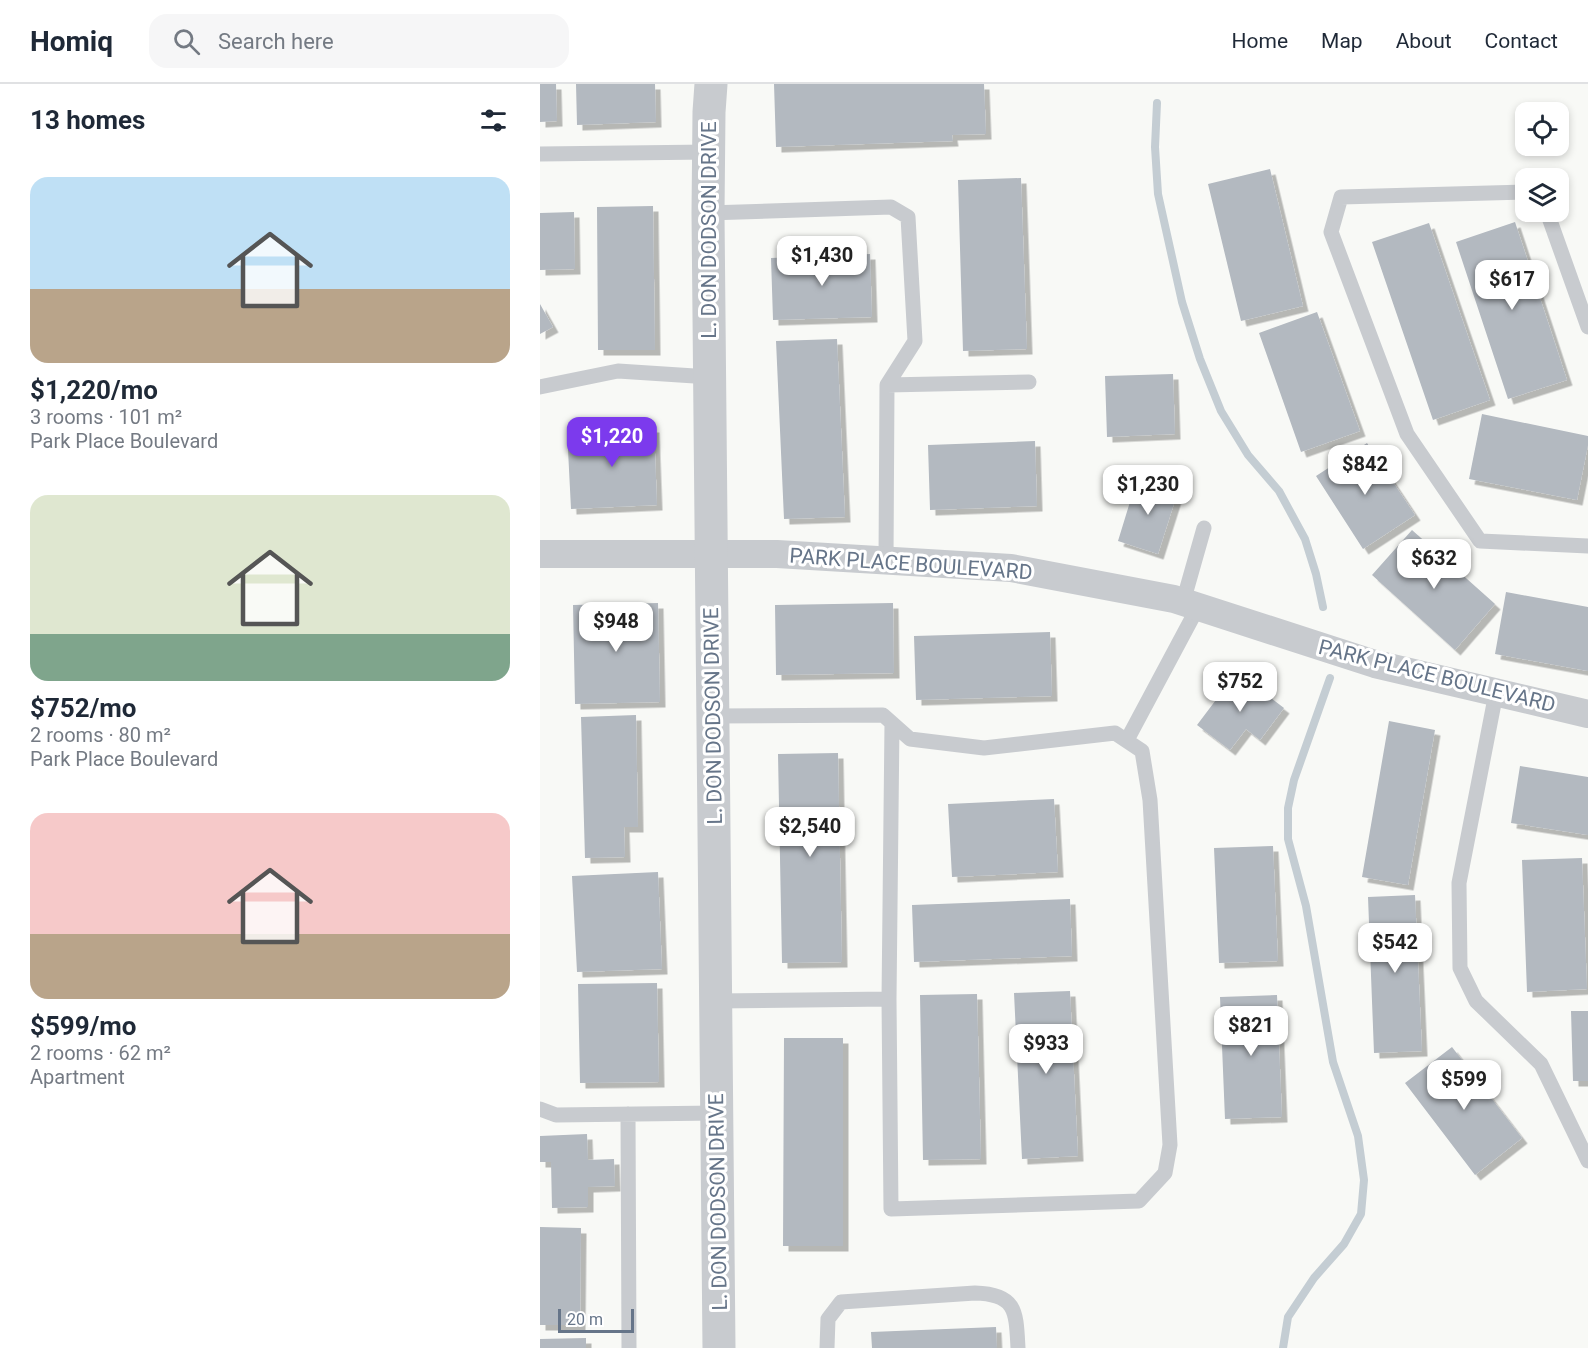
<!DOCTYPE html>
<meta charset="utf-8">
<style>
:root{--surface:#fff;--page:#f6f6f7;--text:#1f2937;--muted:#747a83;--line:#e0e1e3;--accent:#7c3aed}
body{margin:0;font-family:Roboto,sans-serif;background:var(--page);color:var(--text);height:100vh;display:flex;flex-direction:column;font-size:22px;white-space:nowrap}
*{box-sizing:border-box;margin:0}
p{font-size:20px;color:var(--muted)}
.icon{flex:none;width:33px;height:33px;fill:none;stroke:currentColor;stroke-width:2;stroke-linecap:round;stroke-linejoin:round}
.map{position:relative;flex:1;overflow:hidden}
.panel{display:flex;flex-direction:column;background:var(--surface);width:540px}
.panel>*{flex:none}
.buttons{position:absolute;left:975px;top:18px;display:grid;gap:12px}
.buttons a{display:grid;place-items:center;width:54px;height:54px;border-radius:12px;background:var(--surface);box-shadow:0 3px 9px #0003;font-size:30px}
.scale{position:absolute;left:18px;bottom:15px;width:76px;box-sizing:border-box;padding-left:6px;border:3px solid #667589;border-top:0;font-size:16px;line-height:21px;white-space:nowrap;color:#667589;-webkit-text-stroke:4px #fff;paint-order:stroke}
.price{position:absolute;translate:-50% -51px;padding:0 14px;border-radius:12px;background:#fff;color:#222;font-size:20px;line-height:39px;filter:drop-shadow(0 2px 3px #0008)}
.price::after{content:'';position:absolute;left:50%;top:36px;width:18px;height:14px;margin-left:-9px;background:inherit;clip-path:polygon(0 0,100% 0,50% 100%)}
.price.active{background:var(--accent);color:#fff}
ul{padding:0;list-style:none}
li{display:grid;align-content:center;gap:12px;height:318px;padding:0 30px}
li span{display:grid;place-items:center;height:186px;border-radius:18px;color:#555}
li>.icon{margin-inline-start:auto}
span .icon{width:108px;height:108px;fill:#fffc;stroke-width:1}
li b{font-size:26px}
h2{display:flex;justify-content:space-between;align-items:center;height:72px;padding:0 30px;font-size:26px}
header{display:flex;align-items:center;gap:36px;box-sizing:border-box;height:84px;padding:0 30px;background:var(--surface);border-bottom:2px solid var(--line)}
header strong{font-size:28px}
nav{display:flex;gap:33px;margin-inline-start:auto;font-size:21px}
.search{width:420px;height:54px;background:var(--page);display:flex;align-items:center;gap:15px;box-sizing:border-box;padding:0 21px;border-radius:18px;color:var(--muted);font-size:22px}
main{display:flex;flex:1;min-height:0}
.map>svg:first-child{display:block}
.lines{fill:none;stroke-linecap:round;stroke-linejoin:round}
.stream{stroke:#c4cdd3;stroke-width:8}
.building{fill:#b3b9c0;filter:url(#shadow)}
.service{stroke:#c8cbcf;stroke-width:15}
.minor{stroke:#c8cbcf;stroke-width:28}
.tertiary{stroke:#c8cbcf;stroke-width:33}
.labels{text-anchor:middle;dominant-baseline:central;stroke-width:6;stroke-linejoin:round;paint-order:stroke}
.street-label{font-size:21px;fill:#667589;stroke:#fff}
</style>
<header>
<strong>Homiq</strong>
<div class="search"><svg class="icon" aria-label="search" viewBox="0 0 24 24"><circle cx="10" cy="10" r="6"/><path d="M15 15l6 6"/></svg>Search here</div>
<nav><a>Home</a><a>Map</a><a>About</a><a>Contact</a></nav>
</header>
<main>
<section class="panel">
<h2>13 homes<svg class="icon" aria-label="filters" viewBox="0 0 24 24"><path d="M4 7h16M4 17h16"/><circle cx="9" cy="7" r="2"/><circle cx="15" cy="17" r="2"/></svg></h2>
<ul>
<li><span style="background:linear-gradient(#bfe0f5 60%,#b9a48a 0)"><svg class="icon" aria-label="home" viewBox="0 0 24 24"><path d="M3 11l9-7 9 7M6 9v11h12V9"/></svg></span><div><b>$1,220/mo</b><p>3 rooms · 101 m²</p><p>Park Place Boulevard</p></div></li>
<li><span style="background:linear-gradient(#dfe7d0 75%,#7fa58c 0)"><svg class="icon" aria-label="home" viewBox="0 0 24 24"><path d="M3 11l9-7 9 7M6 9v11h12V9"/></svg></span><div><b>$752/mo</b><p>2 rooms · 80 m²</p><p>Park Place Boulevard</p></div></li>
<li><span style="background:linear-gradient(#f6c9c9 65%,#b9a48a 0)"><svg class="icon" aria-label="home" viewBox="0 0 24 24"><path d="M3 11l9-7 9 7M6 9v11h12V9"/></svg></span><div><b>$599/mo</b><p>2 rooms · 62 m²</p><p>Apartment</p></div></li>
</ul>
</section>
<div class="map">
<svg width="1048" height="1264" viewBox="0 0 1048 1264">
<defs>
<filter id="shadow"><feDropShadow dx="5.5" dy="5.5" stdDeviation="0" flood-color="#0004"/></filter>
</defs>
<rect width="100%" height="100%" fill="#f8f9f6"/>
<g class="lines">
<!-- stream -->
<path class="stream" d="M617,19L615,63L618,110L642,218L660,275L681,327L708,371L739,407L765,455L776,490L783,523
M743,1264L748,1233L774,1194L804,1160L821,1130L824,1096L818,1052L793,978L766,822L748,755V724L754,696L790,594"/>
</g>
<!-- building -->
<path class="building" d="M0,0H16L17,37L0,38Z
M36,0H115L116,38L37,41Z
M234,0H444L446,50L412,51L413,57L236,63Z
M730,85L763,222L701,237L668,100Z
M481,94L487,265L423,267L418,96Z
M113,122L115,266H58L57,123Z
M34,128L35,185L0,186V129Z
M975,138L1027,296L968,315L916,158Z
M889,139L950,316L893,336L832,158Z
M330,170L332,233L233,236L231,174Z
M0,220L13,243L0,250Z
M777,228L820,347L761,368L719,249Z
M297,255L305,433L244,435L236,257Z
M633,290L635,350L567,353L565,292Z
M942,330L1048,352V361L1037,416L929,395Z
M114,343L117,421L31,425L27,346Z
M495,357L497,422L390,426L388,361Z
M827,359L875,431L823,465L776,392Z
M597,395L638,407L618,470L578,457Z
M872,446L955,520L915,566L832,491Z
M966,508L1048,523V587L955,570Z
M118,519L120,618L35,620L33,521Z
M353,519L354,589L236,591L235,521Z
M510,548L512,612L376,616L374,552Z
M697,588L744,624L720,656L706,645L690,666L657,641Z
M96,631L98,743H84L85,773L45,774L41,633Z
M849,637L895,646L868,801L822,793Z
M298,669L302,878L242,879L238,670Z
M980,682L1048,693V751L971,739Z
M514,715L518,788L412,793L408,720Z
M733,762L738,877L679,879L674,764Z
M1042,774L1047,905L987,908L982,776Z
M118,788L122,885L37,888L32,792Z
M875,811L882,967L834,969L828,813Z
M530,815L532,872L374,878L372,821Z
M117,899L119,998L40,999L38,900Z
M530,907L538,1072L482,1075L474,909Z
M437,910L441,1075L383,1076L380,911Z
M737,911L742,1033L685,1035L680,913Z
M1031,927H1048V997H1033Z
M244,954H303V1162H243Z
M912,963L982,1054L935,1091L865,999Z
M47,1050L48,1076L74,1075L75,1102L48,1103V1123L12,1124L11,1078H0V1052Z
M0,1143L41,1144L40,1241H0Z
M456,1243L457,1264H332L331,1248Z
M46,1254V1264H0V1255Z"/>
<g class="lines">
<!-- service -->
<path class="service" d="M0,70L169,68
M986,108L801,113L791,148L867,350L940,457L1048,462
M1007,128L1048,243
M168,129L351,123L368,133L375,257L347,301L346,477
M347,301L489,298
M0,303L78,287L170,293
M643,518L664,444
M956,609L919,799L920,884L936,917L1001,980L1048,1077
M173,632L343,631L370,655L444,664L575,649L602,667L610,716L630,1061L625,1089L599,1117L351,1125L349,915L176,917
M587,656L658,523
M349,915L352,639
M0,1025L16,1031L177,1029
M88,1030L89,1264
M287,1264L288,1235L301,1218L435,1209C477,1210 476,1228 478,1264"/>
<!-- minor -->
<path class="minor" d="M0,470H237L471,484L634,515L835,580L1048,630"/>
<!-- tertiary -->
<path class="tertiary" d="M171,0L169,28L168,129L179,1264"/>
</g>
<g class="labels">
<!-- street labels -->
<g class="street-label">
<text transform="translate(169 146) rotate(-90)">L. DON DODSON DRIVE</text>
<text transform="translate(371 480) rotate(4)">PARK PLACE BOULEVARD</text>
<text transform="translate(897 592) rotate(14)">PARK PLACE BOULEVARD</text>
<text transform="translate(173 632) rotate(-91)">L. DON DODSON DRIVE</text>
<text transform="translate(178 1118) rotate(-91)">L. DON DODSON DRIVE</text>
</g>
</g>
</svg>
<div class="buttons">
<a><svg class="icon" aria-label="locate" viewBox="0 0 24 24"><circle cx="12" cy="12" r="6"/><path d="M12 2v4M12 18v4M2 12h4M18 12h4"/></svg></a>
<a><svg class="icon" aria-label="layers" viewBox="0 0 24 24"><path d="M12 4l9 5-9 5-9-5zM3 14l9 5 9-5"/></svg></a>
</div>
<div class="scale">20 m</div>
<b class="price" style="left:282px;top:203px">$1,430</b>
<b class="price" style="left:972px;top:227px">$617</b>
<b class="price active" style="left:72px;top:384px">$1,220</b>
<b class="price" style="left:825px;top:412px">$842</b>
<b class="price" style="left:608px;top:432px">$1,230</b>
<b class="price" style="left:894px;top:506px">$632</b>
<b class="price" style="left:76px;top:569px">$948</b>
<b class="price" style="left:700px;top:629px">$752</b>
<b class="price" style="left:270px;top:774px">$2,540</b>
<b class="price" style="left:855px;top:890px">$542</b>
<b class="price" style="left:711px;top:973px">$821</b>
<b class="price" style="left:506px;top:991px">$933</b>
<b class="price" style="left:924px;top:1027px">$599</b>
</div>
</main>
